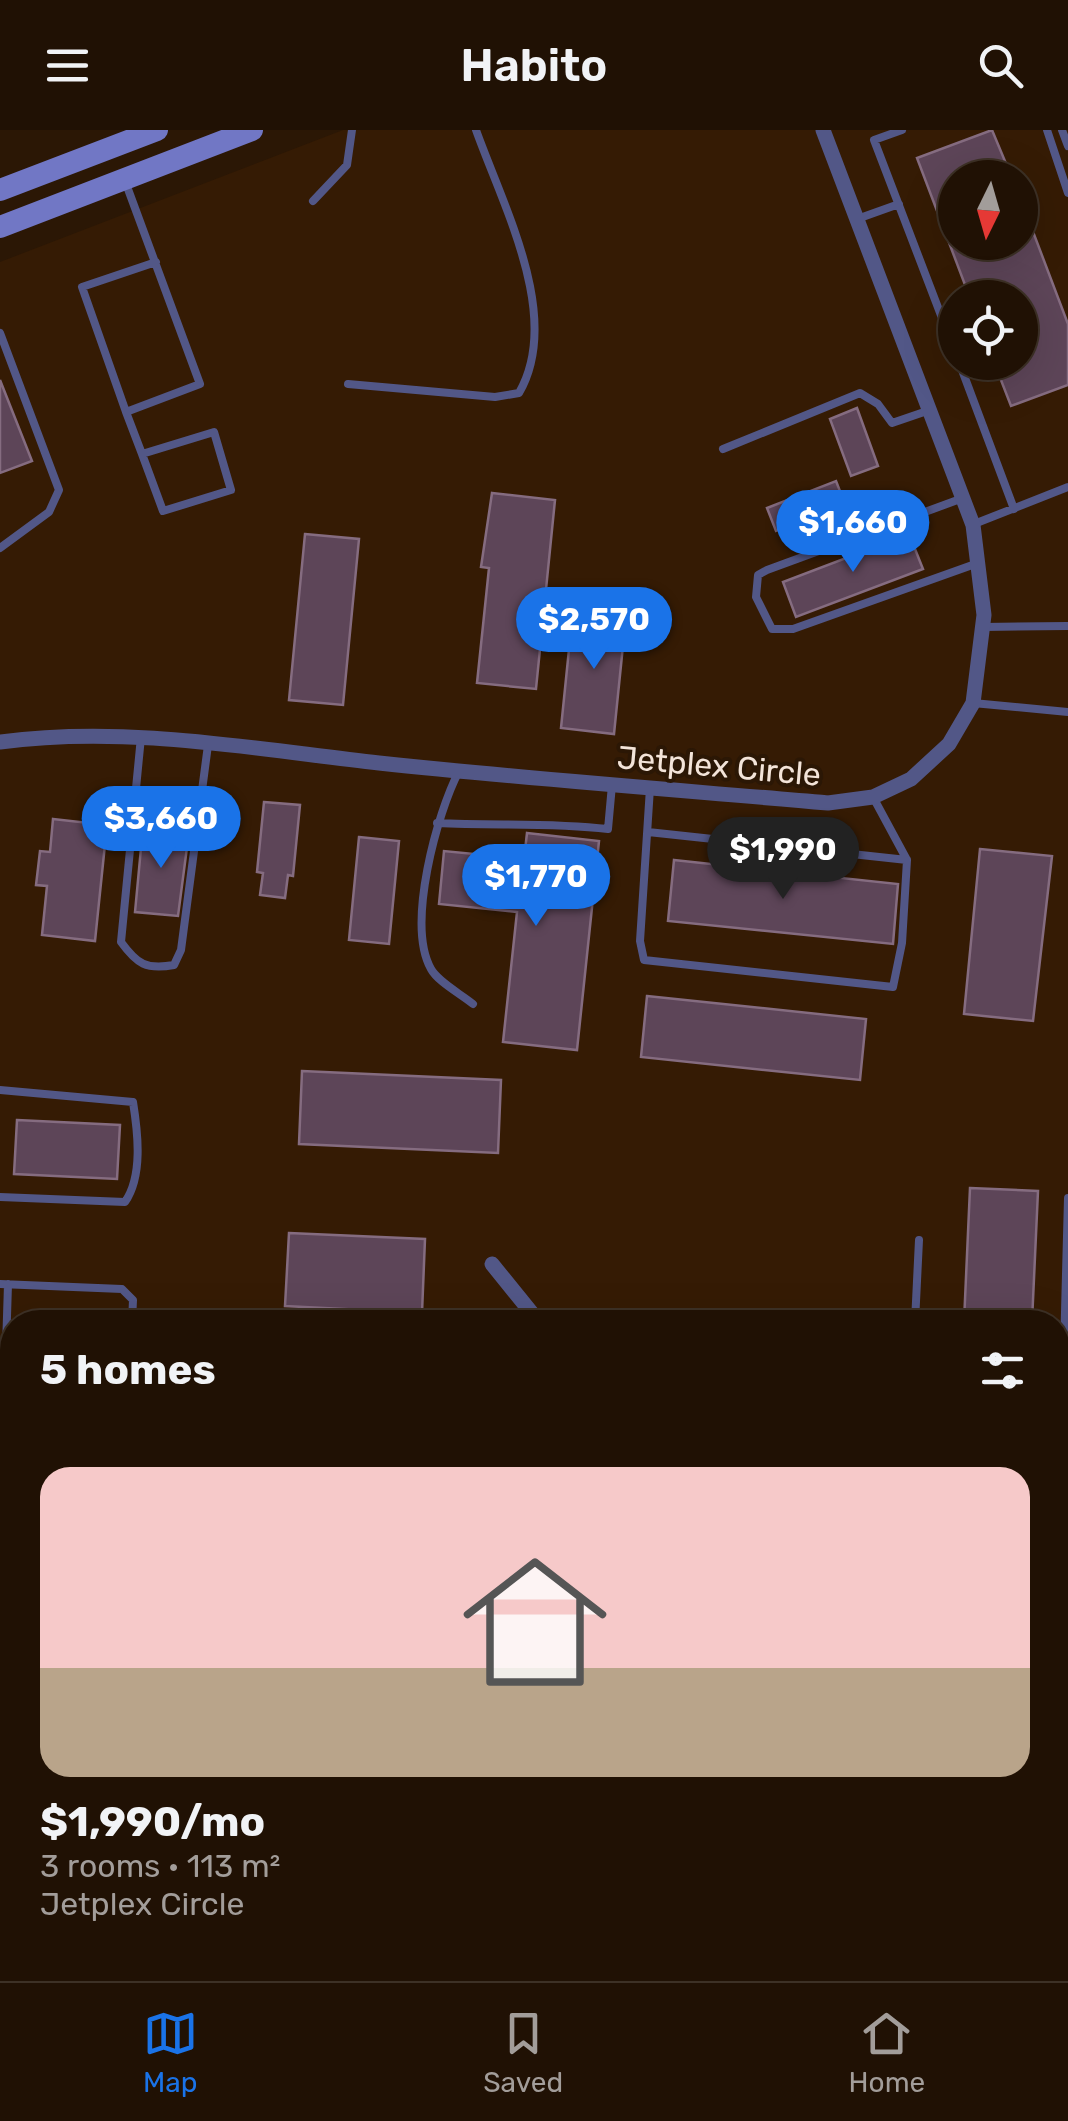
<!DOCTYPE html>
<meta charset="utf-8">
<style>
:root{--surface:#201104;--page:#2d1f13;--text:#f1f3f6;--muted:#a29d9a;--line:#3d3126;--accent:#1a73e8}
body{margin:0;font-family:Rubik,sans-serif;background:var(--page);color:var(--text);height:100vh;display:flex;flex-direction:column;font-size:38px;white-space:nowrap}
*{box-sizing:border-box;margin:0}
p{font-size:32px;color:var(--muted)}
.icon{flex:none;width:55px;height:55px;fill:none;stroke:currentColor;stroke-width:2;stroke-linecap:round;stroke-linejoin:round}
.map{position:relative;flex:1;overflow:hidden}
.sheet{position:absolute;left:0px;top:1180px;width:1070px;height:672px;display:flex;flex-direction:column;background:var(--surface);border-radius:40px 40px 0 0;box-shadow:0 10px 40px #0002,0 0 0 2px var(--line)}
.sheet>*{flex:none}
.needle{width:65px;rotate:185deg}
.tools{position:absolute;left:938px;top:30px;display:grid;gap:20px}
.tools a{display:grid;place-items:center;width:100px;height:100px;border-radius:50%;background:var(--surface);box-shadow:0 10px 40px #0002,0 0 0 2px var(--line);font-size:50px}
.price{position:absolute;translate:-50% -85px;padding:0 22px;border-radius:35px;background:var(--accent);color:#fff;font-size:32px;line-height:65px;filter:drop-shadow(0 2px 5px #0008)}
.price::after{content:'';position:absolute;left:50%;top:60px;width:30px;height:22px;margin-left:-15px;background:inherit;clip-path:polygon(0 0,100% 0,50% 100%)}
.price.on{background:#222;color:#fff}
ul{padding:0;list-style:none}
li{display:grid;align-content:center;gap:20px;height:530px;padding:0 40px}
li+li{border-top:2px solid var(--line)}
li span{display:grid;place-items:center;height:310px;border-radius:30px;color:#555}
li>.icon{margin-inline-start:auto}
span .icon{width:180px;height:180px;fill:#fffc;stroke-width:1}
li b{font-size:42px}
h2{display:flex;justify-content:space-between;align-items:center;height:120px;padding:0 40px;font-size:42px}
header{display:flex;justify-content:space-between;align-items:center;height:130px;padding:0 40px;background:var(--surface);font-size:45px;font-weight:600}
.menu{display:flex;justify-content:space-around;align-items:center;height:140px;border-top:2px solid var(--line);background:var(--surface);font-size:28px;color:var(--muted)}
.menu a{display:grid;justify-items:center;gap:5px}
.menu .on{color:var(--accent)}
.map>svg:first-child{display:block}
.built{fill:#351b04;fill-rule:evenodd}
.building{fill:#5d4558;stroke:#856c80;stroke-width:2.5}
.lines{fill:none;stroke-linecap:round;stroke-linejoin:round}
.service{stroke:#525787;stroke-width:8}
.minor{stroke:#525787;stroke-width:15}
.secondary{stroke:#7177c5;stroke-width:22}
.labels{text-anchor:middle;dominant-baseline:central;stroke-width:8;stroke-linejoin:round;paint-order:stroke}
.street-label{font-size:32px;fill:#f3e4d9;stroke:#2b1705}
</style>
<header><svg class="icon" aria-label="menu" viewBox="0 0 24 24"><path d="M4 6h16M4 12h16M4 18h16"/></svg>Habito<svg class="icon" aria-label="search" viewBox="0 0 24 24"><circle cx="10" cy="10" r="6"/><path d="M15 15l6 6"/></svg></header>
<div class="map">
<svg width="1068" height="1851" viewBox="0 0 1068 1851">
<rect width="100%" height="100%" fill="#2b1705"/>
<!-- built -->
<path class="built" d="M343,0H1068V1851H734L620,1840H1058V1192H12V1781L0,1780V132ZM955,48H1020V112H955ZM955,168H1020V232H955Z"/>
<!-- building -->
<path class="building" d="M992,0L1012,48H955V112H1020L1021,70L1068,194V255L1011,276L994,232H1020V168H970L917,28Z
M0,250L32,331L0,343Z
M857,278L878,336L851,346L830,289Z
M836,351L845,374L776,401L767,378Z
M492,363L555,370L536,559L477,553L489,438L481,437Z
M305,404L359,409L343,575L289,570Z
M909,404L923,439L796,487L783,452Z
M573,480L626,486L614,604L561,598Z
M264,672L300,675L293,746L288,745L285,768L260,765L263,743L257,742Z
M53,689L107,695L95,811L42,805L47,756L36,755L40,721L50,722Z
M143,697L189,702L178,786L135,782Z
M527,703L599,711L577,920L503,912L517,782L439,774L444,721L524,729Z
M359,707L399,711L389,814L349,810Z
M980,719L1052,726L1033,891L964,884Z
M674,730L898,754L893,814L668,791Z
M647,866L866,889L860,950L641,927Z
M302,941L501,950L498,1023L299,1014Z
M17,990L120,995L117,1049L14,1044Z
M970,1058L1038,1061L1032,1192H964Z
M289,1103L425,1109L422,1183L285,1176Z
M71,1180L100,1181L99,1192H37L38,1181Z"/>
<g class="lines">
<!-- service -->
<path class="service" d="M902,0L874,10L955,222
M1047,0L1068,63
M1062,0L1068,16
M125,51L200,254L126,282L142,324
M313,71L347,35L352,0
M857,89L899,74
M0,203L59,360L49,382L0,418
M959,232L1014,379
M348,254L495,267L519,263C563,187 503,76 476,0
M126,282L82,157L156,132
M214,302L231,360L163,381L142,324Z
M723,319L860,263L878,274L892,293L930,280
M963,368L767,440L758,445L756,467L772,499H793L978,433
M974,394L1068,357
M983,497L1068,496
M973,573L1068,582
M141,607L121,812C137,834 146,840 174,835L181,820L208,615
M459,641C437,683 406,795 431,839C438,852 461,864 473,874
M650,658L640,811L644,830L893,857L902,813L907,730L873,667
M437,693C496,696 548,692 608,699L612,655
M648,702L907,730
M0,960L133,972C138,1003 143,1046 125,1072L0,1067
M1068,1068L1062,1296L1068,1312
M0,1154L122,1159L133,1170L132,1192
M511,1192L528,1181
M915,1192L919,1110
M5,1250L8,1154
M1058,1520L1068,1518
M0,1589L12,1582
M1058,1627L1068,1649"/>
<!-- minor -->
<path class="minor" d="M0,612C126,595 254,619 379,633C529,649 678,660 828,673L873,667L911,649L949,614L973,573L984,485L973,395L823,0
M492,1134L539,1192
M1058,1455L1068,1454
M0,1521H12"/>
<!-- secondary -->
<path class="secondary" d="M0,60L157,0
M0,97L252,0"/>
</g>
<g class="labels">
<!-- street labels -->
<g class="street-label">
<text transform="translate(719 636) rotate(5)">Jetplex Circle</text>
</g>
</g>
</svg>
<div class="tools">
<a><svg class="needle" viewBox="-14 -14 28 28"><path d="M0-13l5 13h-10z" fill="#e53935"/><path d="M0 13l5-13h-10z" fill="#a29d9a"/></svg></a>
<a><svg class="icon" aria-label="locate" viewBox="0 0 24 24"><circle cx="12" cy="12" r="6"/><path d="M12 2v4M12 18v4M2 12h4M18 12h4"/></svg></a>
</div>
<b class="price" style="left:853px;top:445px">$1,660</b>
<b class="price" style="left:594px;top:542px">$2,570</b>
<b class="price" style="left:161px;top:741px">$3,660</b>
<b class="price on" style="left:783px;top:772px">$1,990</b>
<b class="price" style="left:536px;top:799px">$1,770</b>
<section class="sheet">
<h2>5 homes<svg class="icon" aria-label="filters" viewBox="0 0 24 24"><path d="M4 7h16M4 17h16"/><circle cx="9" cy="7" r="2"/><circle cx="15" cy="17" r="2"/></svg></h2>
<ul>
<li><span style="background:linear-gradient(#f6c9c9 65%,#b9a48a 0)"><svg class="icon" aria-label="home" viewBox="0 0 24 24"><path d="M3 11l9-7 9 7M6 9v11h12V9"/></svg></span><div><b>$1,990/mo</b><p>3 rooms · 113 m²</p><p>Jetplex Circle</p></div></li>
</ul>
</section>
</div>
<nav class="menu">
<a class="on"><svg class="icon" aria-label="map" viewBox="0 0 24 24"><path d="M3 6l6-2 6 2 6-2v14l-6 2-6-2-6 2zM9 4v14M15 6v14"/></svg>Map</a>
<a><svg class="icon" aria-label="saved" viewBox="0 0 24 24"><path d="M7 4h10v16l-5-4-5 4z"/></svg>Saved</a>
<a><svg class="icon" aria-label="home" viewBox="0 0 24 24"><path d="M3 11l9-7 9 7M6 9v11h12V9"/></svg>Home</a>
</nav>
